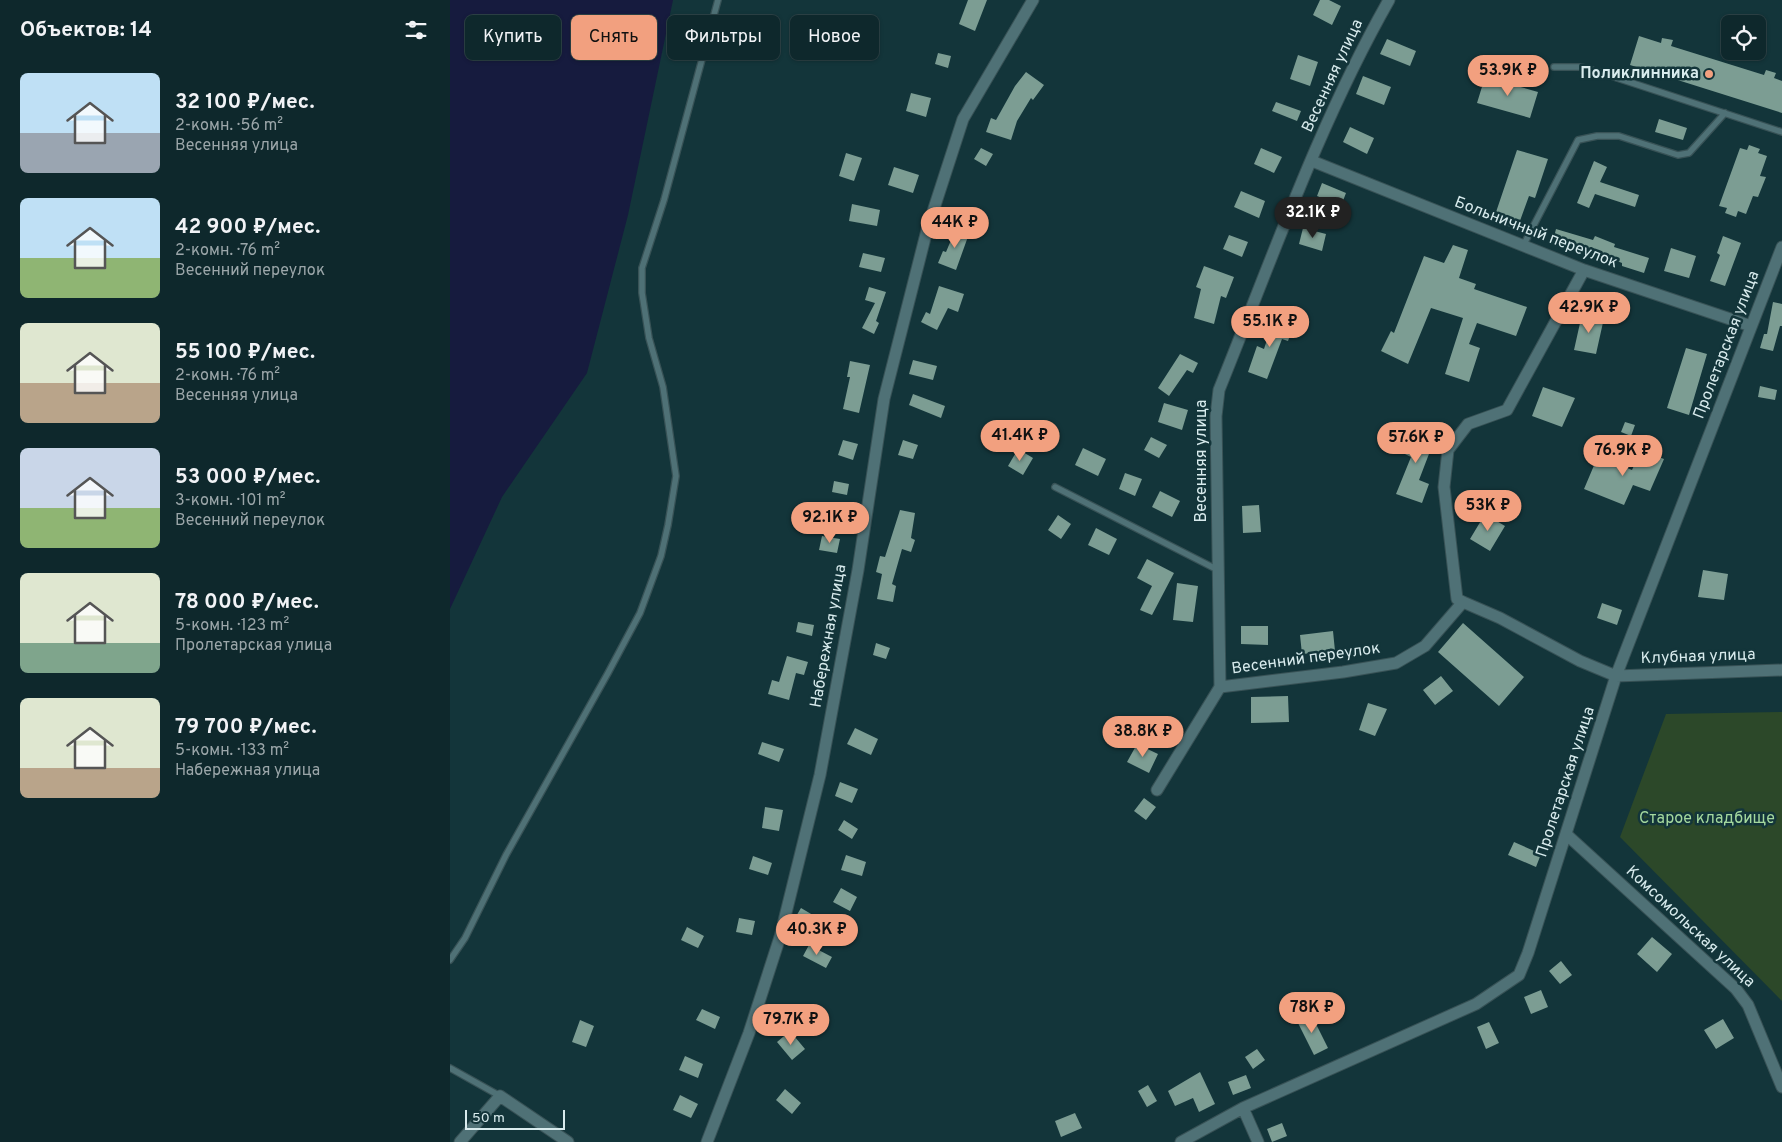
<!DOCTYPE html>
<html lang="ru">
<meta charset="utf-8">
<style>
:root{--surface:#0e282c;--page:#1c3438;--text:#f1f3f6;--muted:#9ba6a9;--line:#2e4448;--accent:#f2a07f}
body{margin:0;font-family:Overpass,sans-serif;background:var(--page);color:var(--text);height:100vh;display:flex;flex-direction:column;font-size:19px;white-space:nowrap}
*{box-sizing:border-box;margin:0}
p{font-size:16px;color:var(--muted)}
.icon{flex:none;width:28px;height:28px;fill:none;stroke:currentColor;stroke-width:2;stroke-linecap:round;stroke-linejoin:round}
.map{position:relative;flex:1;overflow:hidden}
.details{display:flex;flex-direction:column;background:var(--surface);width:450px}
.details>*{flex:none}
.banner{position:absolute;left:15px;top:15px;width:475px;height:45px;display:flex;gap:10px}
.tools{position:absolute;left:1271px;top:15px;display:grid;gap:10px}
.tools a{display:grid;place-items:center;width:45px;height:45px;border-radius:8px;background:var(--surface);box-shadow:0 1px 4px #0004,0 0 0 1px var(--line);font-size:25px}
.scale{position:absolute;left:15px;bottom:12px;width:100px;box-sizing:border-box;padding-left:5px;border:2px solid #d8ebed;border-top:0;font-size:14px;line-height:18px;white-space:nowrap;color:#d8ebed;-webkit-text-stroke:4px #13353a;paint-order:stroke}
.price{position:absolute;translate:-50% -42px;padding:0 11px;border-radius:18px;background:var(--accent);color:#111;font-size:16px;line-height:32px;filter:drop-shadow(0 1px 2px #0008)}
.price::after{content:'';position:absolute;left:50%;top:30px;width:15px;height:11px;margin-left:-8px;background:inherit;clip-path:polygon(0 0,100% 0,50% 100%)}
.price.current{background:#222;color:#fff}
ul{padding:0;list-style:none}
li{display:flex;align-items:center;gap:15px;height:125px;padding:0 20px}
li span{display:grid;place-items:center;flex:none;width:140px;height:100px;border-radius:8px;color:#555}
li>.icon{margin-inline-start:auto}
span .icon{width:60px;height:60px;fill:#fffc;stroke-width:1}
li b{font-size:21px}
h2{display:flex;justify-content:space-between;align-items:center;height:60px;padding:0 20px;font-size:21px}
.chip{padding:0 18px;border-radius:8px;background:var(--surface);box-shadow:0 1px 4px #0004,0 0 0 1px var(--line);font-size:18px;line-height:45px}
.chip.current{background:var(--accent);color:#111}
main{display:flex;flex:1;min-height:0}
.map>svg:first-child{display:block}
.green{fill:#2c4829}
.water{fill:#161b3e}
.building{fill:#7c9d93}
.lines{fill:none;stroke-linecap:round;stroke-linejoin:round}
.lane-casing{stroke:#385256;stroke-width:8}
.street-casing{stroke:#385256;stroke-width:13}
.lane{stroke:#4f7176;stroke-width:5.5}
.street{stroke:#4f7176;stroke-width:11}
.poi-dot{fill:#f2a07f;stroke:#13353a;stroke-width:2}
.labels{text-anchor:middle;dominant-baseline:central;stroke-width:5;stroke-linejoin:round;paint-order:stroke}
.poi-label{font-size:16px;font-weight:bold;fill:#d8ebed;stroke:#13353a;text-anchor:end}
.street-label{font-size:16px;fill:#d8ebed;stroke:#13353a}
.park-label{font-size:16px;fill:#a4d89e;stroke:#13353a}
</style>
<main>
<section class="details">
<h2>Объектов: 14<svg class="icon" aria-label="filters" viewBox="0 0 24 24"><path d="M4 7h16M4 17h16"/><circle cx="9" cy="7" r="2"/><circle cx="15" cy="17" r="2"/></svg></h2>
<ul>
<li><span style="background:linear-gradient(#bfe0f5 60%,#9aa5b1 0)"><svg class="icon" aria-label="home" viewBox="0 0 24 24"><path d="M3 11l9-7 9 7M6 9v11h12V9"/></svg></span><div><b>32 100 ₽/мес.</b><p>2-комн. · 56 m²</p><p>Весенняя улица</p></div></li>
<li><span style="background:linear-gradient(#bfe0f5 60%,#8fb573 0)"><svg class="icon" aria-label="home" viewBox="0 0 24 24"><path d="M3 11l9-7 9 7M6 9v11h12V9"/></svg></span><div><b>42 900 ₽/мес.</b><p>2-комн. · 76 m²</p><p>Весенний переулок</p></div></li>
<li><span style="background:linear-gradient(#dfe7d0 60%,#b9a48a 0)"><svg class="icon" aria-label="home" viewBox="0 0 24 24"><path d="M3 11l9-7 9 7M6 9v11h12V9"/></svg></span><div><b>55 100 ₽/мес.</b><p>2-комн. · 76 m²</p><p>Весенняя улица</p></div></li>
<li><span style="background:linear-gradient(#c9d6e8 60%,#8fb573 0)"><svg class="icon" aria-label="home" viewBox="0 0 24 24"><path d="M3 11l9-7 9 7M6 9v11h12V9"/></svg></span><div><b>53 000 ₽/мес.</b><p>3-комн. · 101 m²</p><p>Весенний переулок</p></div></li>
<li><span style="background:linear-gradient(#dfe7d0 70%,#7fa58c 0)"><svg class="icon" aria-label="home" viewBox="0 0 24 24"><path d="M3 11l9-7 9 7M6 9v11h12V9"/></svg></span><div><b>78 000 ₽/мес.</b><p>5-комн. · 123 m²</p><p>Пролетарская улица</p></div></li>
<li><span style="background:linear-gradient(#dfe7d0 70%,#b9a48a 0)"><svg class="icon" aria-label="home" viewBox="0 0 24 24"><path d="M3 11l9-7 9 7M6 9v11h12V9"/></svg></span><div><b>79 700 ₽/мес.</b><p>5-комн. · 133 m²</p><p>Набережная улица</p></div></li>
</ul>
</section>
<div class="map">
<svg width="1332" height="1142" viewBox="0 0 1332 1142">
<rect width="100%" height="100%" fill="#13353a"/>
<!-- green -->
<path class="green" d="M1332,712V1001L1170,837L1216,714Z"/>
<!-- water -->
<path class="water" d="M0,0H223L178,215L137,373L52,497L0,609Z"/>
<!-- building -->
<path class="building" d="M518,0H537L525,31L509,24Z
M870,0H879L891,6L882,25L863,15Z
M1189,36L1211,43L1212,38L1223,40L1221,46L1314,75L1316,70L1326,73L1324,78L1332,81V113L1180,65Z
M937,39L966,51L960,66L930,54Z
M488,53L501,56L498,68L485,64Z
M848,55L868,62L860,86L840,79Z
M576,72L594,85L583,100L581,98L567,121L561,140L536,132L541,118L546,120L565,86Z
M913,76L941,87L934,105L906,94Z
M1035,77L1088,92L1080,118L1027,103Z
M461,93L481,98L476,117L456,111Z
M826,102L851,111L847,121L822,111Z
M1209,119L1237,128L1233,140L1205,132Z
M900,127L924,138L917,154L893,142Z
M1299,145L1310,149L1308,153L1317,156L1310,176L1316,177L1308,197L1303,196L1296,214L1288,211L1286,217L1275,213L1277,208L1269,206L1290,148L1297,150Z
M531,148L543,154L536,166L524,159Z
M811,148L832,157L824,173L804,164Z
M1067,150L1098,159L1085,198L1079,196L1067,229L1043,221Z
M396,153L412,158L404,181L389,176Z
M1144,161L1157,167L1150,182L1189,195L1185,207L1145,194L1139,208L1127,203Z
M444,167L469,175L463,193L438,185Z
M872,183L896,193L891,206L867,196Z
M791,191L815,201L809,218L784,207Z
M402,204L430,210L427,226L399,221Z
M507,226L520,231L506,270L488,263L493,251L496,252Z
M853,228L876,234L872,251L849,244Z
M1106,229L1143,240L1145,236L1165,244L1164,247L1199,258L1194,273L1172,266V263L1130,246L1129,248L1103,241Z
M779,235L798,242L792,257L773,249Z
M1273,236L1291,243L1275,286L1260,281L1270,255L1267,253Z
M1003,245L1018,250L1009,278L1026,284L1024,289L1077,307L1066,336L1027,323L1019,344L1030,348L1019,382L995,374L1013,318L981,308L958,364L931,351L941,331L944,333L974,256L994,263Z
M1221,248L1246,256L1239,278L1214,271Z
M413,253L435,258L431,272L409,267Z
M754,266L784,277L776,298L771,296L764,324L744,318L751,289L746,287Z
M489,286L514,294L508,312L498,308L487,330L471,322L476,312L480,314Z
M419,287L436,292L426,321L429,323L424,334L412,328L425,303L415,300Z
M1323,302L1332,304V326H1330L1323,351L1310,348L1314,334H1317Z
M1132,314L1154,318L1146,354L1124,350Z
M824,318L844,324L838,341L832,339L817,379L798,372L807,346L814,349Z
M1236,348L1257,354L1239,415L1217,408Z
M730,354L748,363L743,373L737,370L719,396L708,388Z
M463,360L487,366L483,380L459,374Z
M400,361L420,365L409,413L393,409L400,377H397Z
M1310,386L1327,390L1325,400L1308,397Z
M1093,387L1125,398L1112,427L1082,416Z
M463,394L495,406L491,418L459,405Z
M714,403L738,410L732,430L708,422Z
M1175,422L1185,425L1181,436L1171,432Z
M964,424L987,433L969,480L979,484L972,503L946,494L961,457L953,453Z
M701,437L717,445L709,458L694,450Z
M393,440L408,444L403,460L388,455Z
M453,440L468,445L463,459L448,455Z
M633,448L656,459L648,476L625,465Z
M568,449L583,458L573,475L558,466Z
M1191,450L1214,459L1200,491L1183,485L1174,505L1134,489L1148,456L1182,470Z
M675,473L692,479L685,496L669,489Z
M384,481L399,484L397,495L382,492Z
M710,491L730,501L722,517L702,507Z
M809,505L811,532L793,533L792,506Z
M450,510L465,513L461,538L465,540L461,552L452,549L442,584L446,586L443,602L427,599L432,574L426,572L430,556L435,557Z
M1035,514L1055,526L1040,551L1020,539Z
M608,515L621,524L611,539L598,530Z
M646,528L667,539L659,555L638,545Z
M372,536L390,539L387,553L369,550Z
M697,559L724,573L702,615L690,610L702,586L687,578Z
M1253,570L1278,574L1274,600L1248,597Z
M727,583L748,586L743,622L723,620Z
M1152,603L1172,610L1167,625L1147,618Z
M348,622L364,625L362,636L346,632Z
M1013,623L1074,677L1049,706L988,652Z
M791,626H818V645L791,644Z
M883,631L885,651L852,654L850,635Z
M426,643L440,648L436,659L423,655Z
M337,656L358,662L354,675L346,673L339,700L318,694L322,680L329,682Z
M991,676L1003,691L985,705L973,690Z
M838,696L839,722L801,723V697Z
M918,703L937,709L925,736L909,730Z
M405,728L428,739L421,755L397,744Z
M312,742L334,749L329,762L308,754Z
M687,744L708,754L699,773L677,762Z
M390,782L408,789L402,803L385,796Z
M694,798L706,807L696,820L684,811Z
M315,807L333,810L329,831L312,828Z
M394,820L408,829L402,839L388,830Z
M1064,842L1091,854L1086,867L1058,855Z
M396,855L416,862L412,876L391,870Z
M303,856L322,863L318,875L299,869Z
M391,888L407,897L400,911L383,902Z
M351,908L373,921L364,937L342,923Z
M289,918L305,921L302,935L286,932Z
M237,927L254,936L248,948L231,940Z
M1202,937L1222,954L1207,972L1187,954Z
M359,945L382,957L376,968L353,956Z
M1111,961L1122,975L1110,984L1099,971Z
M1091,990L1098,1007L1081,1014L1074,997Z
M252,1009L270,1017L265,1029L246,1020Z
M861,1014L878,1048L864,1055L847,1021Z
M1273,1019L1284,1038L1266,1049L1254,1030Z
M130,1020L144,1026L136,1047L122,1042Z
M1039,1022L1049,1043L1036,1049L1027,1027Z
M340,1031L355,1049L342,1060L327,1042Z
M807,1049L815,1060L803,1069L795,1057Z
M235,1056L253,1064L248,1078L229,1070Z
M750,1072L765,1104L749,1112L743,1098L725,1106L718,1091Z
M796,1075L801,1088L783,1095L778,1082Z
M698,1085L707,1101L697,1107L688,1091Z
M335,1089L351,1103L342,1114L326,1100Z
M230,1095L248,1104L241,1118L223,1110Z
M625,1113L632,1128L611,1137L605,1121Z
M832,1123L837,1136L822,1142L817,1129Z"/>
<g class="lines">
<!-- lane casing -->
<g class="lane-casing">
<path id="lane" d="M1104,67H1132L1158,75L1332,132
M1073,246L1128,140L1147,136H1169L1228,155L1239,153L1275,113
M605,487L768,570
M0,960L15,938L56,855L158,673L190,613L211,556L218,525L226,476L213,387L199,338L192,293V268L214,200L268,0
M0,1068L50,1096"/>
</g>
<!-- street casing -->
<g class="street-casing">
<path id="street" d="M862,161L1134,270L1301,326
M1013,602L1007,599L994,487L998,450L1018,424L1057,410L1134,270
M770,687L893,672L946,663L975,646L1013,602L1050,618L1130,661L1166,676L1332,670
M707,790L770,687L766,416L769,390C822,259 869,123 939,0
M1116,834L1286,989L1298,1005L1332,1087
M793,1108L808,1142
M10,1142L50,1096L118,1142
M257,1142L299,1033L330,937L370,775L408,570L434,399L477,230L513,119L583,0
M731,1142L793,1108L1026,1004L1069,975L1078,953L1166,676L1332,247"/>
</g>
<!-- lane -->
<use href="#lane" class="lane"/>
<!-- street -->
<use href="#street" class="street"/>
</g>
<!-- markers -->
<circle class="poi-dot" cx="1259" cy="74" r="5"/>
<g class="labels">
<!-- poi labels -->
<g class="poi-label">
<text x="1249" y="74">Поликлинника</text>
</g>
<!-- street labels -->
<g class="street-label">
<text transform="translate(883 76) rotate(-65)">Весенняя улица</text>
<text transform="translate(1086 233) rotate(21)">Больничный переулок</text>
<text transform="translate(1277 345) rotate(-69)">Пролетарская улица</text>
<text transform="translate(752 461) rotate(-90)">Весенняя улица</text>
<text transform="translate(379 636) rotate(-80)">Набережная улица</text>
<text transform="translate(1248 657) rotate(-2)">Клубная улица</text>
<text transform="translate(856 659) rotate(-8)">Весенний переулок</text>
<text transform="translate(1116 782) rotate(-72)">Пролетарская улица</text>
<text transform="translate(1240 927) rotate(43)">Комсомольская улица</text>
</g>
<!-- park labels -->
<g class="park-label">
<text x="1257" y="819">Старое кладбище</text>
</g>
</g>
</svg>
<div class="tools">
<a><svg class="icon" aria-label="locate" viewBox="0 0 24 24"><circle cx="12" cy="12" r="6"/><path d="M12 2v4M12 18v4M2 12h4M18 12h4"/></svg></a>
</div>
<div class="scale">50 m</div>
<b class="price" style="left:1058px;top:97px">53.9K ₽</b>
<b class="price current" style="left:863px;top:239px">32.1K ₽</b>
<b class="price" style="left:505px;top:249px">44K ₽</b>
<b class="price" style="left:1139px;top:334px">42.9K ₽</b>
<b class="price" style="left:820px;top:348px">55.1K ₽</b>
<b class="price" style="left:570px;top:462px">41.4K ₽</b>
<b class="price" style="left:966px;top:464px">57.6K ₽</b>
<b class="price" style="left:1173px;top:477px">76.9K ₽</b>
<b class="price" style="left:1038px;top:532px">53K ₽</b>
<b class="price" style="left:380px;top:544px">92.1K ₽</b>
<b class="price" style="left:693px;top:758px">38.8K ₽</b>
<b class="price" style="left:367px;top:956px">40.3K ₽</b>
<b class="price" style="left:862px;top:1034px">78K ₽</b>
<b class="price" style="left:341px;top:1046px">79.7K ₽</b>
<div class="banner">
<a class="chip">Купить</a>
<a class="chip current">Снять</a>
<a class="chip">Фильтры</a>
<a class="chip">Новое</a>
</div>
</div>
</main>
